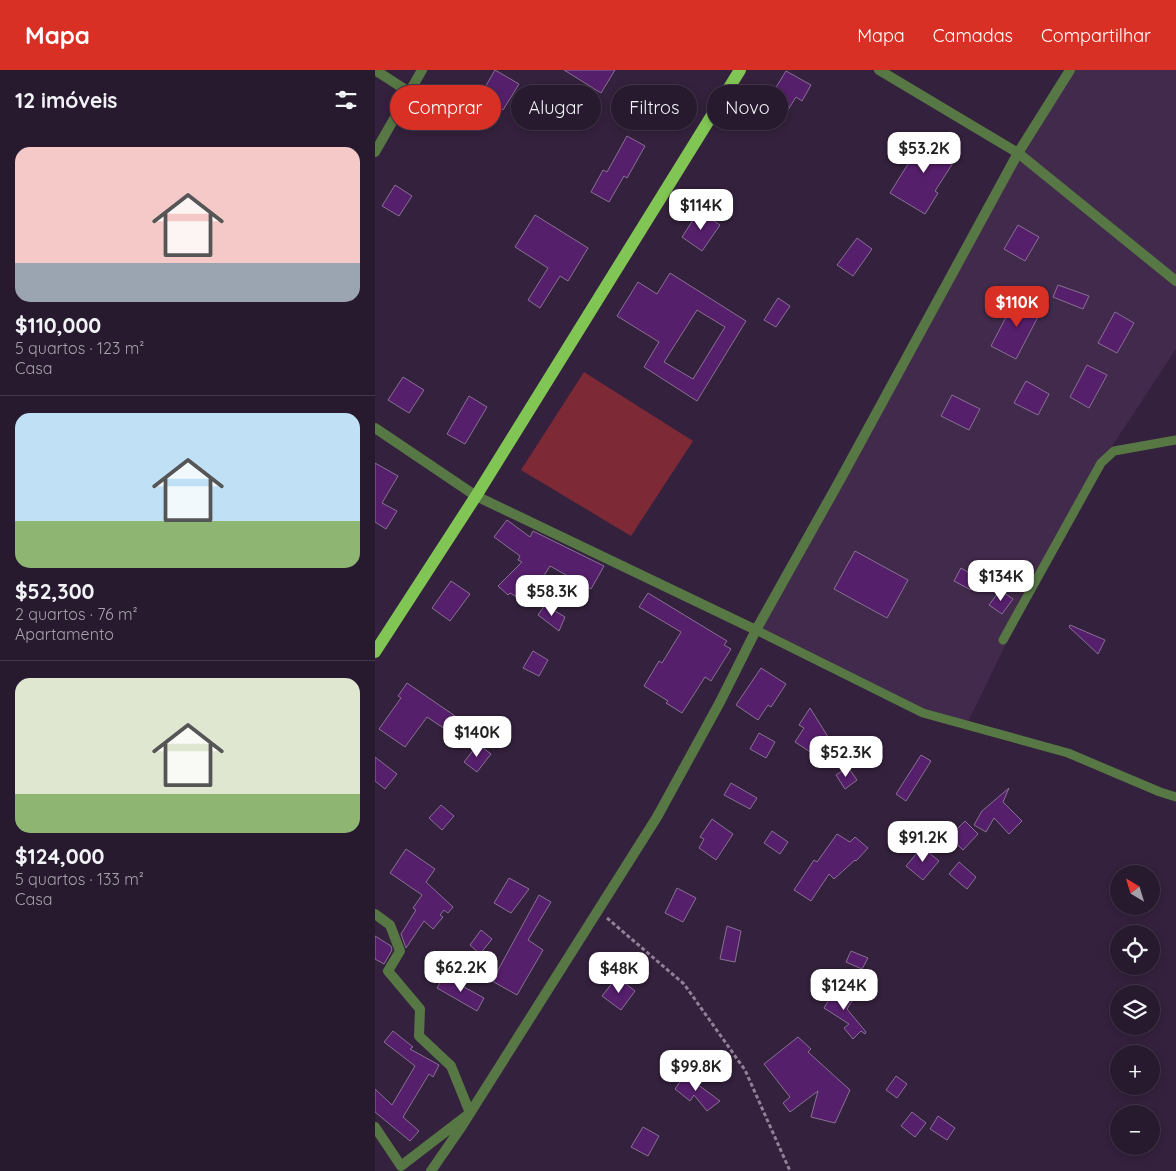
<!DOCTYPE html>
<html lang="pt">
<meta charset="utf-8">
<style>
:root{--surface:#27192e;--page:#2f2236;--text:#f1f3f6;--muted:#a4a0aa;--line:#43384a;--accent:#d93025}
body{margin:0;font-family:Quicksand,sans-serif;background:var(--page);color:var(--text);height:100vh;display:flex;flex-direction:column;font-size:19px;white-space:nowrap}
*{box-sizing:border-box;margin:0}
p{font-size:16px;color:var(--muted)}
.icon{flex:none;width:28px;height:28px;fill:none;stroke:currentColor;stroke-width:2;stroke-linecap:round;stroke-linejoin:round}
.map{position:relative;flex:1;overflow:hidden}
.drawer{display:flex;flex-direction:column;background:var(--surface);width:375px}
.drawer>*{flex:none}
.guide{position:absolute;left:15px;top:15px;width:475px;height:45px;display:flex;gap:10px}
.needle{width:32px;rotate:322deg}
.tools{position:absolute;left:735px;top:795px;display:grid;gap:10px}
.tools a{display:grid;place-items:center;width:50px;height:50px;border-radius:50%;background:var(--surface);box-shadow:0 2px 8px #0003,0 0 0 1px var(--line);font-size:25px}
.price{position:absolute;translate:-50% -42px;padding:0 11px;border-radius:10px;background:#fff;color:#222;font-size:16px;line-height:32px;filter:drop-shadow(0 1px 2px #0008)}
.price::after{content:'';position:absolute;left:50%;top:30px;width:15px;height:11px;margin-left:-8px;background:inherit;clip-path:polygon(0 0,100% 0,50% 100%)}
.price.selected{background:var(--accent);color:#fff}
ul{padding:0;list-style:none}
li{display:grid;align-content:center;gap:10px;height:265px;padding:0 15px}
li+li{border-top:1px solid var(--line)}
li span{display:grid;place-items:center;height:155px;border-radius:15px;color:#555}
li>.icon{margin-inline-start:auto}
span .icon{width:90px;height:90px;fill:#fffc;stroke-width:1}
li b{font-size:21px}
h2{display:flex;justify-content:space-between;align-items:center;height:60px;padding:0 15px;font-size:21px}
.chip{padding:0 18px;border-radius:22px;background:var(--surface);box-shadow:0 2px 8px #0003,0 0 0 1px var(--line);font-size:18px;line-height:45px}
.chip.selected{background:var(--accent);color:#fff}
header{display:flex;align-items:center;gap:30px;box-sizing:border-box;height:70px;padding:0 25px;background:var(--accent);color:#fff}
header strong{font-size:24px}
nav{display:flex;gap:28px;margin-inline-start:auto;font-size:18px}
main{display:flex;flex:1;min-height:0}
.map>svg:first-child{display:block}
.built{fill:#412a4b}
.green{fill:#7d2936}
.building{fill:#561f6b;stroke:#877192;fill-rule:evenodd}
.lines{fill:none;stroke-linecap:round;stroke-linejoin:round}
.path{stroke:#918198;stroke-width:3;stroke-dasharray:4 2.5;stroke-linecap:butt}
.lane{stroke:#577844;stroke-width:9}
.street{stroke:#577844;stroke-width:10}
.primary{stroke:#81c654;stroke-width:12}
</style>
<header>
<strong>Mapa</strong>
<nav><a>Mapa</a><a>Camadas</a><a>Compartilhar</a></nav>
</header>
<main>
<section class="drawer">
<h2>12 imóveis<svg class="icon" aria-label="filters" viewBox="0 0 24 24"><path d="M4 7h16M4 17h16"/><circle cx="9" cy="7" r="2"/><circle cx="15" cy="17" r="2"/></svg></h2>
<ul>
<li><span style="background:linear-gradient(#f6c9c9 75%,#9aa5b1 0)"><svg class="icon" aria-label="home" viewBox="0 0 24 24"><path d="M3 11l9-7 9 7M6 9v11h12V9"/></svg></span><div><b>$110,000</b><p>5 quartos · 123 m²</p><p>Casa</p></div></li>
<li><span style="background:linear-gradient(#bfe0f5 70%,#8fb573 0)"><svg class="icon" aria-label="home" viewBox="0 0 24 24"><path d="M3 11l9-7 9 7M6 9v11h12V9"/></svg></span><div><b>$52,300</b><p>2 quartos · 76 m²</p><p>Apartamento</p></div></li>
<li><span style="background:linear-gradient(#dfe7d0 75%,#8fb573 0)"><svg class="icon" aria-label="home" viewBox="0 0 24 24"><path d="M3 11l9-7 9 7M6 9v11h12V9"/></svg></span><div><b>$124,000</b><p>5 quartos · 133 m²</p><p>Casa</p></div></li>
</ul>
</section>
<div class="map">
<svg width="801" height="1101" viewBox="0 0 801 1101">
<rect width="100%" height="100%" fill="#34213d"/>
<!-- built -->
<path class="built" d="M695,0H801V279L726,393L662,510L591,656L548,643L381,560Z"/>
<!-- green -->
<path class="green" d="M209,302L318,371L256,466L146,400Z"/>
<!-- building -->
<path class="building" d="M120,0L144,14L128,40L105,26Z
M189,0H240L226,23Z
M411,1L436,15L427,31L421,27L411,43L392,32Z
M165 48a8 8 0 1 1 16 0a8 8 0 1 1-16 0Z
M548,64L583,85L560,121L563,123L550,144L515,123L538,86L535,85Z
M252,66L270,76L252,108L249,106L234,132L216,122L228,100L232,102Z
M20,115L37,126L24,146L7,136Z
M324,141L345,155L327,181L307,167Z
M160,145L213,178L193,211L185,206L165,238L153,230L173,198L140,177Z
M643,155L664,167L650,191L629,179Z
M482,168L497,179L478,206L462,195Z
M295,203L371,251L322,331L269,297L284,272L242,246L263,212L282,224ZM322,240L350,257L318,309L289,292Z
M683,215L714,226L708,239L678,227Z
M642,226L667,239L641,289L616,276Z
M403,228L415,236L401,257L389,250Z
M740,242L759,253L742,283L723,273Z
M712,295L732,305L714,338L695,327Z
M28,307L49,320L34,343L13,330Z
M651,311L674,324L663,345L639,333Z
M577,325L605,339L594,360L566,346Z
M94,326L112,337L90,374L72,364Z
M0,393L23,406L7,433L22,441L11,459L0,452Z
M132,450L155,467L158,461L229,496L216,519L175,496L152,533L135,523L133,525L123,516L147,492L143,490L145,486L119,467Z
M480,481L533,510L512,548L459,519Z
M586,498L603,508L596,520L579,511Z
M76,511L95,524L75,551L57,538Z
M625,520L638,529L627,544L614,535Z
M273,523L352,571L349,575L356,579L336,611L330,607L307,643L291,633L293,631L269,616L284,591L287,593L306,562L264,537Z
M170,535L190,547L184,561L163,545Z
M695,555L730,570L723,584L694,557Z
M158,581L173,590L164,606L148,598Z
M386,598L411,614L396,637L393,635L383,650L361,635Z
M32,613L83,648L73,661L52,647L30,677L4,659L26,628L23,626Z
M435,638L455,670L443,687L420,672L429,658L424,655Z
M384,663L400,672L391,688L375,679Z
M103,674L116,684L102,702L89,692Z
M546,685L556,691L531,731L521,724Z
M0,687L22,704L10,719L0,711Z
M473,697L482,710L470,719L461,705Z
M356,713L382,728L375,739L349,725Z
M634,718L628,732L647,751L634,764L619,748L611,762L599,755L607,741Z
M66,735L79,746L67,760L54,748Z
M337,749L358,764L341,790L324,778L329,769L325,767Z
M590,751L603,764L588,780L574,767Z
M397,761L413,772L405,784L389,773Z
M462,764L475,772L480,767L493,778L481,791L480,790L459,809L454,804L436,831L419,820L439,790L442,792Z
M547,777L564,791L548,810L531,796Z
M31,779L60,799L51,812L78,837L73,843L69,840L65,845L68,847L58,859L49,851L31,878L26,864L41,840L38,838L47,825L15,803Z
M584,792L601,807L592,819L574,804Z
M134,808L154,819L136,843L119,833Z
M302,818L321,828L308,852L290,843Z
M164,825L176,832L153,870L168,880L142,925L117,911Z
M352,856L366,861L360,892L345,889Z
M106,860L117,869L105,884L95,875Z
M0,866L16,876L17,880L9,894L0,889Z
M476,881L493,888L487,899L471,892Z
M69,906L109,928L102,941L62,918Z
M242,907L260,921L246,940L227,926Z
M461,918L481,925L472,939L491,962L490,964L486,961L478,969L469,958L474,954L449,938Z
M18,961L38,977L35,979L64,995L58,1007L54,1004L28,1047L44,1061L35,1071L0,1042V1019L17,1035L40,996L9,972Z
M423,967L436,979L433,982L475,1020L460,1053L436,1047L443,1021L415,1042L408,1033L415,1027L389,994Z
M306,1002L314,1008L345,1031L332,1041L319,1025L315,1031L300,1019L307,1009L304,1005Z
M521,1006L532,1014L522,1028L511,1020Z
M537,1042L551,1053L540,1067L526,1056Z
M563,1046L580,1058L572,1070L555,1059Z
M268,1057L284,1066L273,1086L256,1077Z"/>
<g class="lines">
<!-- path -->
<path class="path" d="M232,848L309,914L370,1000L415,1101"/>
<!-- lane -->
<path class="lane" d="M381,560L548,643L693,683L785,722L801,727
M628,570L726,393L739,381L801,370"/>
<!-- street -->
<path class="street" d="M0,0L34,22
M504,0L643,83L801,211
M0,82L47,0
M0,358L101,426L381,560
M0,844L15,855L25,881L13,901L45,939L44,966L76,996L95,1043L26,1096L0,1057
M56,1101L85,1059L282,747L345,632L381,560L465,410L643,83L695,0"/>
<!-- primary -->
<path class="primary" d="M0,582L101,426L365,0"/>
</g>
</svg>
<div class="tools">
<a><svg class="needle" viewBox="-14 -14 28 28"><path d="M0-13l5 13h-10z" fill="#e53935"/><path d="M0 13l5-13h-10z" fill="#a4a0aa"/></svg></a>
<a><svg class="icon" aria-label="locate" viewBox="0 0 24 24"><circle cx="12" cy="12" r="6"/><path d="M12 2v4M12 18v4M2 12h4M18 12h4"/></svg></a>
<a><svg class="icon" aria-label="layers" viewBox="0 0 24 24"><path d="M12 4l9 5-9 5-9-5zM3 14l9 5 9-5"/></svg></a>
<a>+</a>
<a>−</a>
</div>
<b class="price" style="left:549px;top:104px">$53.2K</b>
<b class="price" style="left:326px;top:161px">$114K</b>
<b class="price selected" style="left:642px;top:258px">$110K</b>
<b class="price" style="left:626px;top:532px">$134K</b>
<b class="price" style="left:177px;top:547px">$58.3K</b>
<b class="price" style="left:102px;top:688px">$140K</b>
<b class="price" style="left:471px;top:708px">$52.3K</b>
<b class="price" style="left:548px;top:793px">$91.2K</b>
<b class="price" style="left:86px;top:923px">$62.2K</b>
<b class="price" style="left:244px;top:924px">$48K</b>
<b class="price" style="left:469px;top:941px">$124K</b>
<b class="price" style="left:321px;top:1022px">$99.8K</b>
<div class="guide">
<a class="chip selected">Comprar</a>
<a class="chip">Alugar</a>
<a class="chip">Filtros</a>
<a class="chip">Novo</a>
</div>
</div>
</main>
